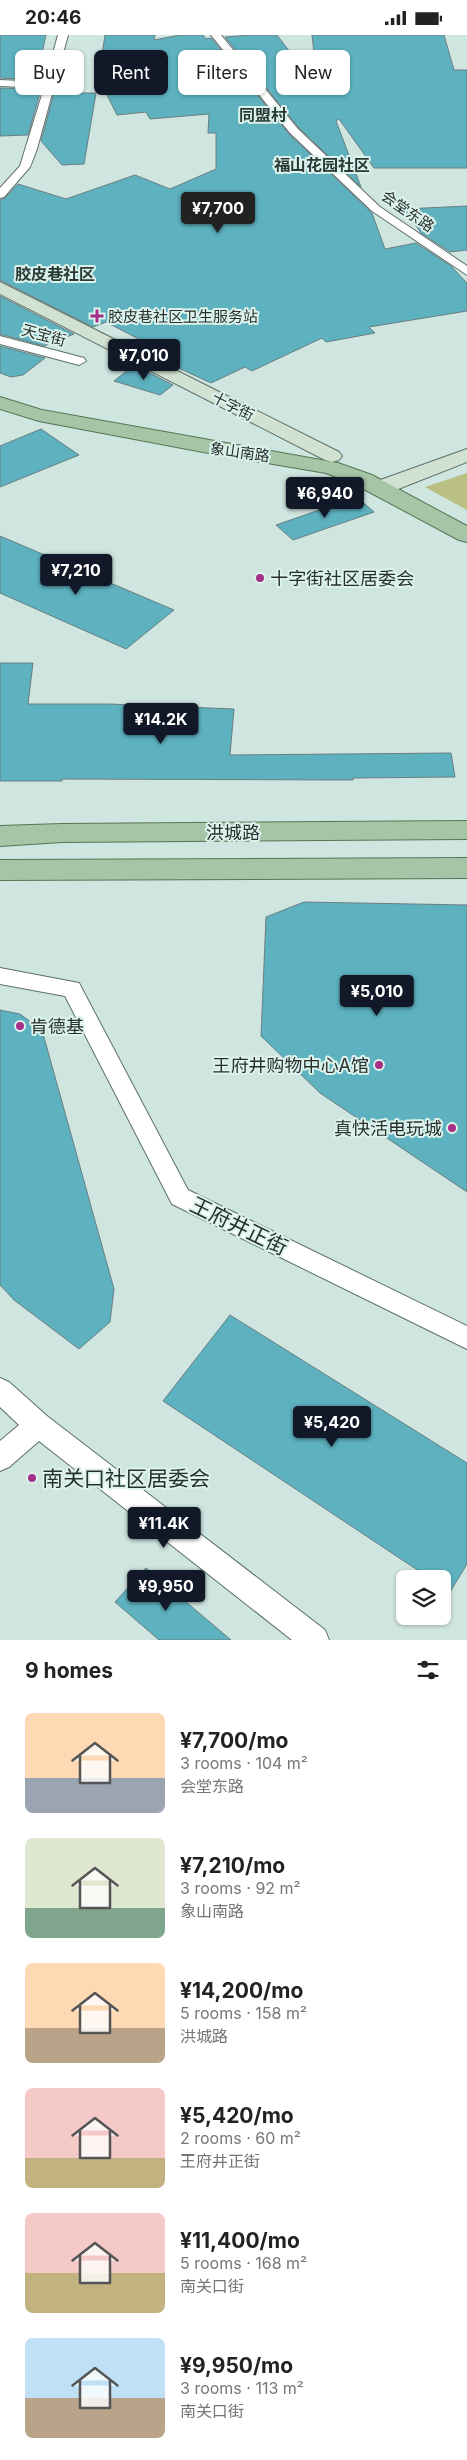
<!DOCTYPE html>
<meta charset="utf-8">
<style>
:root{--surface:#fff;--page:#f2f2f2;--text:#222;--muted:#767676;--accent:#111827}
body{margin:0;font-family:Inter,"Noto Sans SC",sans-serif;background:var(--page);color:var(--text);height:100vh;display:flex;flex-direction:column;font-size:19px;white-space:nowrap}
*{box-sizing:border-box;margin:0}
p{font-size:16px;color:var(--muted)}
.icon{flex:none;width:28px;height:28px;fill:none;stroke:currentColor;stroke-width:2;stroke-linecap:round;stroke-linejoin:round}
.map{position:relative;height:1605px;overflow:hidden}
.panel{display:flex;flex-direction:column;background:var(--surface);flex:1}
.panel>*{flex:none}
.banner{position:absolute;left:15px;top:15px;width:438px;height:45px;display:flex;gap:10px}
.buttons{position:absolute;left:396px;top:1535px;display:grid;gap:10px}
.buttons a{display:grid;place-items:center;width:55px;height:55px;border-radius:8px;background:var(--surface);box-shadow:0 1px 4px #0004;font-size:25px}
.price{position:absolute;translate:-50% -42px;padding:0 11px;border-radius:5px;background:var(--accent);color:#fff;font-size:16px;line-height:32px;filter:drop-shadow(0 1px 2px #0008)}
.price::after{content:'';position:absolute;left:50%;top:30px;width:15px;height:11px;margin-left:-8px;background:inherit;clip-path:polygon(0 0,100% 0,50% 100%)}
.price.current{background:#222;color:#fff}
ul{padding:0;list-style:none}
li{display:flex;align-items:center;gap:15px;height:125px;padding:0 25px}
li span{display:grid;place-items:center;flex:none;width:140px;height:100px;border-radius:8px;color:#555}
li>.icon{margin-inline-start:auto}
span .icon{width:60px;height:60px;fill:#fffc;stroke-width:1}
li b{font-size:21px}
h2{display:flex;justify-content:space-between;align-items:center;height:60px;padding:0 25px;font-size:21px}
.tag{padding:0 18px;border-radius:8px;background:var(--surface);box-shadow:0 1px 4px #0004;font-size:18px;line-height:45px}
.tag.current{background:var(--accent);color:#fff}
.status{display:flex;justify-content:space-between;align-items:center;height:35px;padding:0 25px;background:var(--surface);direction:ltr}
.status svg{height:14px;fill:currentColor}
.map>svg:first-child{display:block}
.green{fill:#babf83}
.building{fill:#5eb2c0;stroke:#6a7e82}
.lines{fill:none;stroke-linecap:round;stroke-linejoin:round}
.street-casing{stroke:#5d706b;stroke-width:2}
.secondary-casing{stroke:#5d706b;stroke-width:2}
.primary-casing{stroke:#527855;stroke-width:2}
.street{fill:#fff;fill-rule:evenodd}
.secondary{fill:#d2e2d2;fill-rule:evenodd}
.primary{fill:#a5c5a6;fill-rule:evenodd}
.poi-dot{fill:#a62f87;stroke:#dcf2ec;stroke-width:2}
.labels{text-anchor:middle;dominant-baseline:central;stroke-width:4;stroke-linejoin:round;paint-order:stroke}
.far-street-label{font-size:15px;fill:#28302e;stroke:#dcf2ec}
.far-poi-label{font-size:15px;fill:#28302e;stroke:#dcf2ec;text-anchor:start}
.far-quarter-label{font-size:16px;font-weight:bold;fill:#2a3b37;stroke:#dcf2ec}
.poi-label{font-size:18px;fill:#28302e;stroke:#dcf2ec;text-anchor:start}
.street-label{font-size:18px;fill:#28302e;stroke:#dcf2ec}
.near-street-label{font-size:21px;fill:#28302e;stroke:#dcf2ec}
.near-poi-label{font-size:21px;fill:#28302e;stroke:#dcf2ec;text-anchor:start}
</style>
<div class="status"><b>20:46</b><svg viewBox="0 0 49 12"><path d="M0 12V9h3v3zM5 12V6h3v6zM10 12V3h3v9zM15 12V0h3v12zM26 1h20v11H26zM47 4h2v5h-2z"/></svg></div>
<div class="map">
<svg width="467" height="1605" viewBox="0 0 467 1605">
<rect width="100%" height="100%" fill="#cfe5df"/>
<!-- green -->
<path class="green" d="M467,438V475L425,452Z"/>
<!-- building -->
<path class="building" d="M0,0H46L36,45L0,43Z
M105,0H155L154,5L180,0H203L206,4L211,3L289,99L372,178L385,214L416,208L451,231L467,248V276L369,292L375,298L326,307L322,303L252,336L245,332L211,348L148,319L156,313L106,287L93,292L0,245V165L5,163L18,149L66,164L135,140L170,154L216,134V98H208L209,79L150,84L146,77L117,80L106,58H123L112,20H102Z
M252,0H277L318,54L312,0H444L454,35H467V133H374L339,84L336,86L361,152L299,93L225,2Z
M0,53L34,54L33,58H40L28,100L0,101Z
M54,58H96L84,129L62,130L41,106Z
M467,171V215L450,217L421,198L404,174Z
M0,261L74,299L44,311L0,299Z
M0,311L45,323L23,340L11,342L0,338Z
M134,330L173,350L160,360L114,346Z
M41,394L79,420L0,452V411Z
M357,462L374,477L293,505L276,490Z
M0,501L174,575L126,614L0,558Z
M0,628H33L28,669H109L234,674L230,720L451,718L455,742L353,743V745L62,744V746H0Z
M304,867L467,870V1157L320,1058L261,1001L266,882Z
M0,975L20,979L42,995L114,1254L110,1287L79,1314L14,1265L0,1250Z
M230,1280L467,1428V1529L450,1557L442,1551V1544H431L163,1366Z
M146,1533L231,1605H159L115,1567Z"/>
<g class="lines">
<!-- street casing -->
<g class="street-casing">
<path id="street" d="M58,0H68L37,114L30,132L4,162L0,163V153L20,131L44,53L0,51V45L45,47Z
M211,0H221L298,94L380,172L467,231V240L372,176L290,98Z
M0,301L84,323L86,326L79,330L0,309Z
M0,933L79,948L188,1155L467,1291V1314L172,1169L65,961L0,949Z
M0,1343L9,1347L47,1381L325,1595L329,1605H292L39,1406L9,1432L0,1436V1406L19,1390L0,1372Z"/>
</g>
<!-- secondary casing -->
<g class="secondary-casing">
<path id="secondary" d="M0,247L339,417L342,421L339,425L332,427L325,425L0,259Z
M467,414V427L388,458L380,459L372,458L369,453L372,448Z"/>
</g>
<!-- primary casing -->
<g class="primary-casing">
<path id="primary" d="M0,362L42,375L338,428L372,440L467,491V507L459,505L356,450L326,438L203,417L39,386L0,374Z
M467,786V804L62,807L0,811V791L62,789Z
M467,823V843L0,845V825Z"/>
</g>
<!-- street -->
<use href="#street" class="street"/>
<!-- secondary -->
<use href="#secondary" class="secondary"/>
<!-- primary -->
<use href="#primary" class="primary"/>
</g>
<!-- markers -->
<g class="poi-dot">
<path d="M94.5 273.5h5v5h5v5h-5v5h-5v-5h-5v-5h5z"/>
<circle cx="260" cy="543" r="5"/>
<circle cx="20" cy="991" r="5"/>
<circle cx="379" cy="1030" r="5"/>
<circle cx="452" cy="1093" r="5"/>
<circle cx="32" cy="1443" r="5"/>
</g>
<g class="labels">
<!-- far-street labels -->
<g class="far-street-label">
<text transform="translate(408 176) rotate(35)">会堂东路</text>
<text transform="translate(44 300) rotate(15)">天宝街</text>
<text transform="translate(233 371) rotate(27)">十字街</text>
<text transform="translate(240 417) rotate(8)">象山南路</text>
</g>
<!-- far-poi labels -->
<g class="far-poi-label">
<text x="108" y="281">胶皮巷社区卫生服务站</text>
</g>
<!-- far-quarter labels -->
<g class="far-quarter-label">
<text x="263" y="80">同盟村</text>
<text x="322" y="130">福山花园社区</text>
<text x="55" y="239">胶皮巷社区</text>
</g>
<!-- poi labels -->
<g class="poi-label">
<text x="270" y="543">十字街社区居委会</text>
<text x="30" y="991">肯德基</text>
<text x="369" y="1030" text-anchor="end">王府井购物中心A馆</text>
<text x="442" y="1093" text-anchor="end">真快活电玩城</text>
</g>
<!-- street labels -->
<g class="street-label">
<text x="233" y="797">洪城路</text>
</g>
<!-- near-street labels -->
<g class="near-street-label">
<text transform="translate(239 1191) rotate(26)">王府井正街</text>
</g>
<!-- near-poi labels -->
<g class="near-poi-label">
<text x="42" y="1443">南关口社区居委会</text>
</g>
</g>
</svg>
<div class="buttons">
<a><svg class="icon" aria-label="layers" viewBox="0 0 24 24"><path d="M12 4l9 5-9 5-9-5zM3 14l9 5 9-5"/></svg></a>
</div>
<b class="price current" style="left:218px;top:199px">¥7,700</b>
<b class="price" style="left:144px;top:346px">¥7,010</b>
<b class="price" style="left:325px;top:484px">¥6,940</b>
<b class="price" style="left:76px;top:561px">¥7,210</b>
<b class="price" style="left:161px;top:710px">¥14.2K</b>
<b class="price" style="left:377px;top:982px">¥5,010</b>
<b class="price" style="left:332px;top:1413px">¥5,420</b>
<b class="price" style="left:164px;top:1514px">¥11.4K</b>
<b class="price" style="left:166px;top:1577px">¥9,950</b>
<div class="banner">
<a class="tag">Buy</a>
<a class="tag current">Rent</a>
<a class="tag">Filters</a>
<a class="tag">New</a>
</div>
</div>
<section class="panel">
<h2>9 homes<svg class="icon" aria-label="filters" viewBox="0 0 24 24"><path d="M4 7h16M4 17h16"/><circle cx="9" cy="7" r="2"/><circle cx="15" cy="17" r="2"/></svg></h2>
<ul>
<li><span style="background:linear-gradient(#ffd9b3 65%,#9aa5b1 0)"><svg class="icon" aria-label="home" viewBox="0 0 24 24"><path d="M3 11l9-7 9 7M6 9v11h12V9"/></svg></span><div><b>¥7,700/mo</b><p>3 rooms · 104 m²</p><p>会堂东路</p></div></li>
<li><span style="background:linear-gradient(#dfe7d0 70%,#7fa58c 0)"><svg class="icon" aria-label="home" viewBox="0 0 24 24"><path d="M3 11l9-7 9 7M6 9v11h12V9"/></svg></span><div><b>¥7,210/mo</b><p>3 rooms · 92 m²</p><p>象山南路</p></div></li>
<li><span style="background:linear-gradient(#ffd9b3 65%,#b9a48a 0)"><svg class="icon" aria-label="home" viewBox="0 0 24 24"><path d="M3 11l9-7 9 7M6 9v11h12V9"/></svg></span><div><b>¥14,200/mo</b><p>5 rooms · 158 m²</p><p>洪城路</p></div></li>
<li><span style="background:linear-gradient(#f6c9c9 70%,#c2b280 0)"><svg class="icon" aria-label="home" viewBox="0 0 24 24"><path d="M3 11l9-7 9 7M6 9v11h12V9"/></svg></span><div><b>¥5,420/mo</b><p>2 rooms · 60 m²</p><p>王府井正街</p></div></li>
<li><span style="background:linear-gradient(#f6c9c9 60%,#c2b280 0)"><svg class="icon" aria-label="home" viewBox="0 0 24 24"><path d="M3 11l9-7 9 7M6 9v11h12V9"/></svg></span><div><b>¥11,400/mo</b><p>5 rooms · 168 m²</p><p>南关口街</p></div></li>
<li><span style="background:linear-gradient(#bfe0f5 60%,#b9a48a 0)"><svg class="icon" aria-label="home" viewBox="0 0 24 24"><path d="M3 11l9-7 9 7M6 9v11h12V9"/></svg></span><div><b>¥9,950/mo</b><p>3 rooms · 113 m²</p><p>南关口街</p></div></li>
</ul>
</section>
